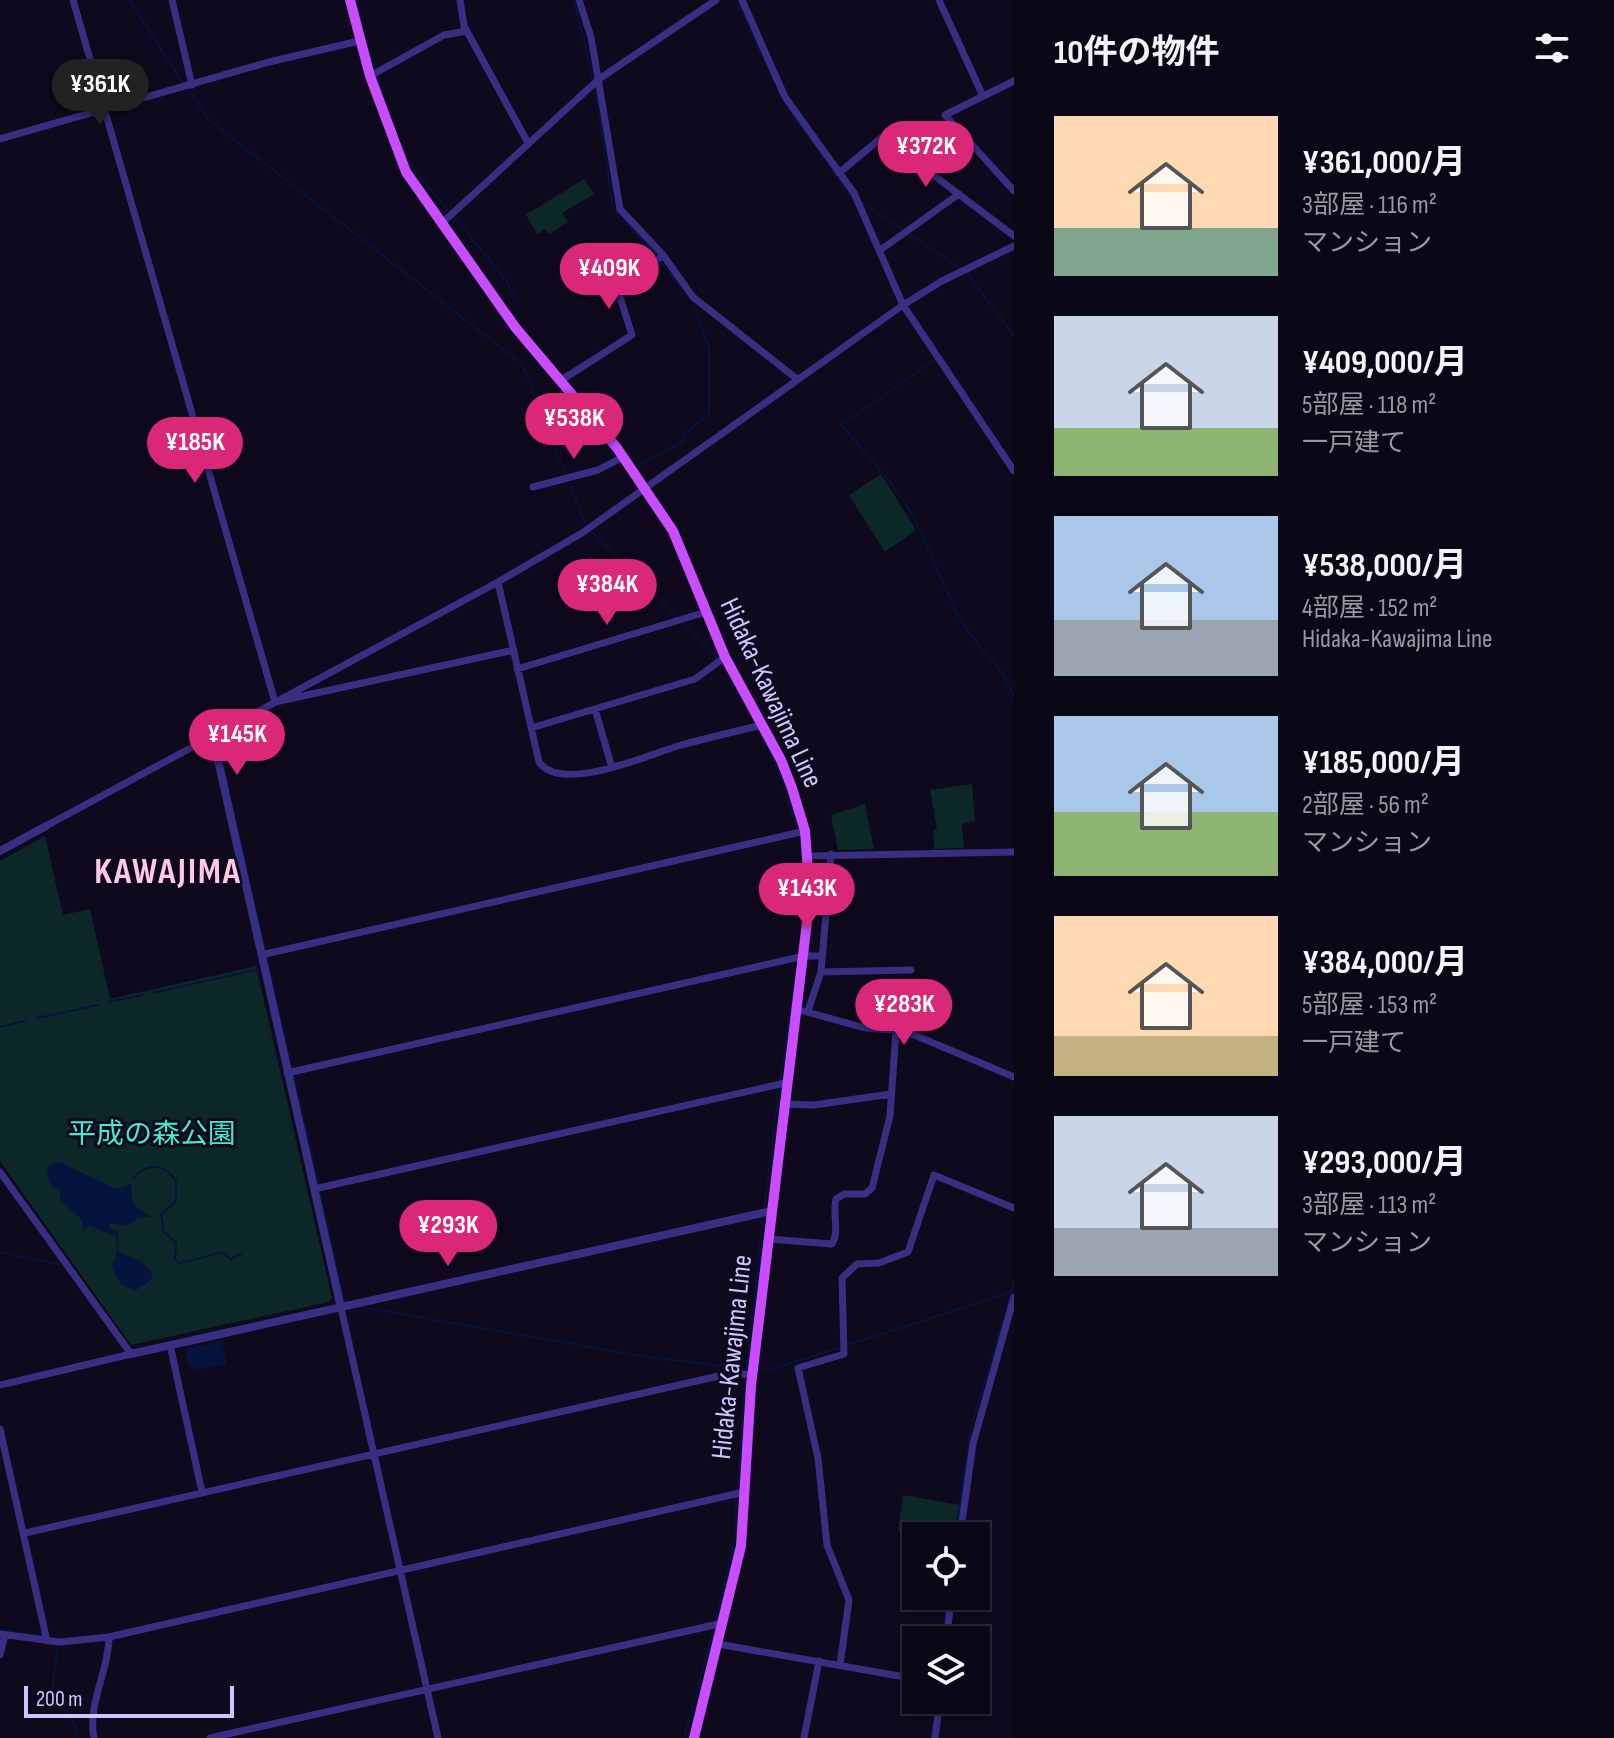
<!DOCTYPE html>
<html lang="ja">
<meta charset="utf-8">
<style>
:root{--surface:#0a0716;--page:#13101f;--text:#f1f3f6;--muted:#9999a1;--line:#2a2835;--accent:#db2777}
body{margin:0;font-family:"Sofia Sans Condensed","Noto Sans JP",sans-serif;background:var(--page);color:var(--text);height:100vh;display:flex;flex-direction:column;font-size:30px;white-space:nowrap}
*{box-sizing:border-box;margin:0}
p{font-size:26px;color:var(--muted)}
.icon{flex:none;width:44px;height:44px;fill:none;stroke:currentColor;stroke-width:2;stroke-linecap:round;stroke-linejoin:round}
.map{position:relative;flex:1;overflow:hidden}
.details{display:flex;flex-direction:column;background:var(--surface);width:600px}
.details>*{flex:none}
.tools{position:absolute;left:902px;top:1522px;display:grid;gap:16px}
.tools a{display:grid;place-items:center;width:88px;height:88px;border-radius:0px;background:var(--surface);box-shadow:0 4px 12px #0003,0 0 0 2px var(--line);font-size:40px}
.scale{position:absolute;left:24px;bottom:20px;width:210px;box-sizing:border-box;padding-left:8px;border:4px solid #d0c6ff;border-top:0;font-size:22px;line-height:28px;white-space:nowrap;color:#d0c6ff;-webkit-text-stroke:6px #0e091d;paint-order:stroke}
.price{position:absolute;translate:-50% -68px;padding:0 18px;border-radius:28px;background:var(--accent);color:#fff;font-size:26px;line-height:52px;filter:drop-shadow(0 2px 4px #0008)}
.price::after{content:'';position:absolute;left:50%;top:48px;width:24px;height:18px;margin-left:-12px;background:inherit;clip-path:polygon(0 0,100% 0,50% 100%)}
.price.on{background:#222;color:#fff}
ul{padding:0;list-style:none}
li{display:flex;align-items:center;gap:24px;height:200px;padding:0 40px}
li span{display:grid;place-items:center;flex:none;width:224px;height:160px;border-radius:0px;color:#555}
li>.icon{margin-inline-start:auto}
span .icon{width:96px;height:96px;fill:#fffc;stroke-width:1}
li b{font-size:34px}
h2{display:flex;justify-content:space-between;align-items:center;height:96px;padding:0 40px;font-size:34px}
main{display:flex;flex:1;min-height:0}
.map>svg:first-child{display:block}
.green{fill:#0c2728}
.water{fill:#04143c}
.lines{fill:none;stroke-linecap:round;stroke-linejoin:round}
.stream{stroke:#04143c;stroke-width:2}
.minor{stroke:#382f82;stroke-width:7}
.tertiary{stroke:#382f82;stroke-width:8}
.primary{stroke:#c84dff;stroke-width:10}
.labels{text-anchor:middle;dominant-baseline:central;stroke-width:6;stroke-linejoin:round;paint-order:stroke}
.street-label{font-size:28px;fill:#d0c6ff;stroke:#0e091d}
.park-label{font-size:28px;fill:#46ebcd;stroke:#0e091d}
.district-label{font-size:36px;font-weight:bold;letter-spacing:2px;fill:#ffc8e7;stroke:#0e091d}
</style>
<main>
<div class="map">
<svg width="1014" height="1738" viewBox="0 0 1014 1738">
<rect width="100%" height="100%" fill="#0e091d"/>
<!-- green -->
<path class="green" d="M584,179L594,194L562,213L568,222L549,234L545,229L537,234L526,215Z
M881,474L916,530L885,552L849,495Z
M972,784L975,821L962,824L964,848L934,849L933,830L937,829L930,790Z
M865,804L874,849L838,850L831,815Z
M45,836L63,915L90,909L110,999L256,966L332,1298L329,1302L131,1345L0,1161V861Z
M903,1495L959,1505L954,1536L898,1532Z"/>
<!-- water -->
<path class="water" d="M59,1162L117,1189L131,1184L133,1204L151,1217L138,1218L128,1226L110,1223V1229L119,1232L117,1237L90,1226L83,1231L82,1220L59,1199L61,1189L52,1188C48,1180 45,1173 50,1165Z
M117,1251L141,1261L153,1274L150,1281L136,1290L121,1285L112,1267Z
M222,1341L227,1364L198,1370L189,1366L185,1349Z"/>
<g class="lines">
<!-- stream -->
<path class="stream" d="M129,0L183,83
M356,0L364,34
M574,0L593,80
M737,0L774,82
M368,48L384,99
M595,87L613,206L683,289
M187,88L209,120L522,364L586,525
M793,115L854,201
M407,161L449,211
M861,202L962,269
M453,216L506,280L515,298
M967,273L1014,336
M935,360L841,425C867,456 897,485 916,522C932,555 944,589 962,622C978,649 1003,666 1014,697
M637,466L684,441V434L709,414V348L692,300
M590,530L679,619
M684,623L718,659
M761,734L780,773L797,828
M196,741L224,726
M219,750L222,732
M222,760L292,1070
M804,886V903
M152,993L261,969
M108,1002L143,995
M38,1018L98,1005
M0,1027L25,1021
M294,1076L344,1300L348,1302
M780,1082L795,981
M134,1177C148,1162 165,1164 176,1181V1201L161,1215L164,1232L176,1243L175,1259L178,1263C193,1261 208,1256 221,1252L231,1259L241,1254
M764,1209L779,1088
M117,1234L118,1251
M0,1252L63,1265
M361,1307L641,1356L745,1369
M848,1345L1014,1291
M756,1369L770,1370L842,1347
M746,1372L763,1215
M737,1491L746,1378
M955,1536L971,1428L1014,1284
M716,1621L735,1536L736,1498
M0,1630L42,1636
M942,1640L947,1596
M57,1644C58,1660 50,1680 54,1695C59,1713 76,1710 77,1738
M684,1738L714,1627
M931,1738L934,1721"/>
<!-- minor -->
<path class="minor" d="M73,0L275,702L514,650
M172,0L192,85
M460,0L464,26L528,143
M579,0L591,37L620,209L663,255L693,297L797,379
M742,0L785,97L854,193L903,305L1014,471
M939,0L982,94
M370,76L444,35L467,31
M1014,81L945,115L1014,191
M0,139L269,62L359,41
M839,173L881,138L887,140L1014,236
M441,224L599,79L716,0
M879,251L959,194
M560,381L632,335L618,291L663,255
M533,487L598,470L623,457
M498,582L539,762C561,794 648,755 678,746C706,738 734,732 762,725
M517,669L706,612
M595,709L612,768
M531,728L695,679L725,657
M46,826L498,582L582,533L903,305L942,281L1014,246
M808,856L1014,852
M261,955L805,831
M821,972L911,970
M796,1009L865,1028L905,1031L1014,1077
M808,1011L821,972L831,854
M287,1073L804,956H821
M783,1104L814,1105L891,1094
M0,1172L131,1354L0,1385
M314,1189L785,1083
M768,1239L832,1244C840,1231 832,1214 836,1199L844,1194H865L872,1188L890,1116L896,1031
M341,1308L438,1738
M170,1345L202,1492
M0,1429L47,1641
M25,1533L732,1373L753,1375
M960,1536L973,1444L1014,1297
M0,1634L60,1642L109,1637L744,1492
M946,1640L952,1596
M718,1644L916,1679
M0,1655L5,1635
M840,1665L849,1600L827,1545L818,1458L798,1368L844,1354L842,1278L857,1264L879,1263L908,1252L934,1175L1014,1208
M94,1738C87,1704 109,1671 109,1637
M210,1738L723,1623
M804,1738L819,1661
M935,1738L940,1700"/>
<!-- tertiary -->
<path class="tertiary" d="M213,738L341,1308
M0,851L46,826
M131,1354L771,1211"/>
<!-- primary -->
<path class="primary" d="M350,0L370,76L406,172L515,327L617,448L673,531L725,657L781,760L792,788L805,831L810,897L751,1386L741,1546L694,1738"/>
</g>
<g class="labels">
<!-- street labels -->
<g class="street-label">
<text transform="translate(771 693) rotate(65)">Hidaka-Kawajima Line</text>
<text transform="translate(732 1357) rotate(-84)">Hidaka-Kawajima Line</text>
</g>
<!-- park labels -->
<g class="park-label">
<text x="152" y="1134">平成の森公園</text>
</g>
<!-- district labels -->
<g class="district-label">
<text x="168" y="872">KAWAJIMA</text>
</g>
</g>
</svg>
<div class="tools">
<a><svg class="icon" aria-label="locate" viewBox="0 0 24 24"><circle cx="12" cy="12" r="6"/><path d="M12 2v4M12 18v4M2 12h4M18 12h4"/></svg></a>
<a><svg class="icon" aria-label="layers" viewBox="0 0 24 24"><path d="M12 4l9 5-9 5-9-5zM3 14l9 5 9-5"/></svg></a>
</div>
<div class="scale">200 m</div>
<b class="price on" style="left:100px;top:127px">¥361K</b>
<b class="price" style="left:926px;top:189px">¥372K</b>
<b class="price" style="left:609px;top:311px">¥409K</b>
<b class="price" style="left:574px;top:461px">¥538K</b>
<b class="price" style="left:195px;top:485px">¥185K</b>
<b class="price" style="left:607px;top:627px">¥384K</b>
<b class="price" style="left:237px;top:777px">¥145K</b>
<b class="price" style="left:807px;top:931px">¥143K</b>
<b class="price" style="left:904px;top:1047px">¥283K</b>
<b class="price" style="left:448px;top:1268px">¥293K</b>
</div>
<section class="details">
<h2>10件の物件<svg class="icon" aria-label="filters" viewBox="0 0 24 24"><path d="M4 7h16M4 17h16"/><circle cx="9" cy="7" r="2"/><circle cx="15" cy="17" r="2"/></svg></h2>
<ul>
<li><span style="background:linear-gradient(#ffd9b3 70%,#7fa58c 0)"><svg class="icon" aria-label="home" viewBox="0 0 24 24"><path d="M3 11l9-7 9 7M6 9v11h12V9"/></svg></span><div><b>¥361,000/月</b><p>3部屋 · 116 m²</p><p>マンション</p></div></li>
<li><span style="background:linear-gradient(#c9d6e8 70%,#8fb573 0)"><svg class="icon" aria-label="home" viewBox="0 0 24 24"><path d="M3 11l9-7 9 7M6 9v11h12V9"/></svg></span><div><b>¥409,000/月</b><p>5部屋 · 118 m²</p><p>一戸建て</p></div></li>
<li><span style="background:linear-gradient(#a9c7e8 65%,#9aa5b1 0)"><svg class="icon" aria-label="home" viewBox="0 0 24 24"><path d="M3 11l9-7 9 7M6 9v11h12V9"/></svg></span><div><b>¥538,000/月</b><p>4部屋 · 152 m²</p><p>Hidaka-Kawajima Line</p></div></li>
<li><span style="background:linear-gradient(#a9c7e8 60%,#8fb573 0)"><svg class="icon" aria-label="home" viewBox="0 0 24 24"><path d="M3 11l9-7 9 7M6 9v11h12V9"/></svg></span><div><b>¥185,000/月</b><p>2部屋 · 56 m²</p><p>マンション</p></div></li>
<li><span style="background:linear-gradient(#ffd9b3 75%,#c2b280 0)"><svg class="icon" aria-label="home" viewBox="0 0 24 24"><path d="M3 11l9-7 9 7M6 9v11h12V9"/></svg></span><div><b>¥384,000/月</b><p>5部屋 · 153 m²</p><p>一戸建て</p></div></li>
<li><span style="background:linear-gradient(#c9d6e8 70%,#9aa5b1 0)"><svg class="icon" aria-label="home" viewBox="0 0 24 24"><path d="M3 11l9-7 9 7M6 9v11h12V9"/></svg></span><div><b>¥293,000/月</b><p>3部屋 · 113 m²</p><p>マンション</p></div></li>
</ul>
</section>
</main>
